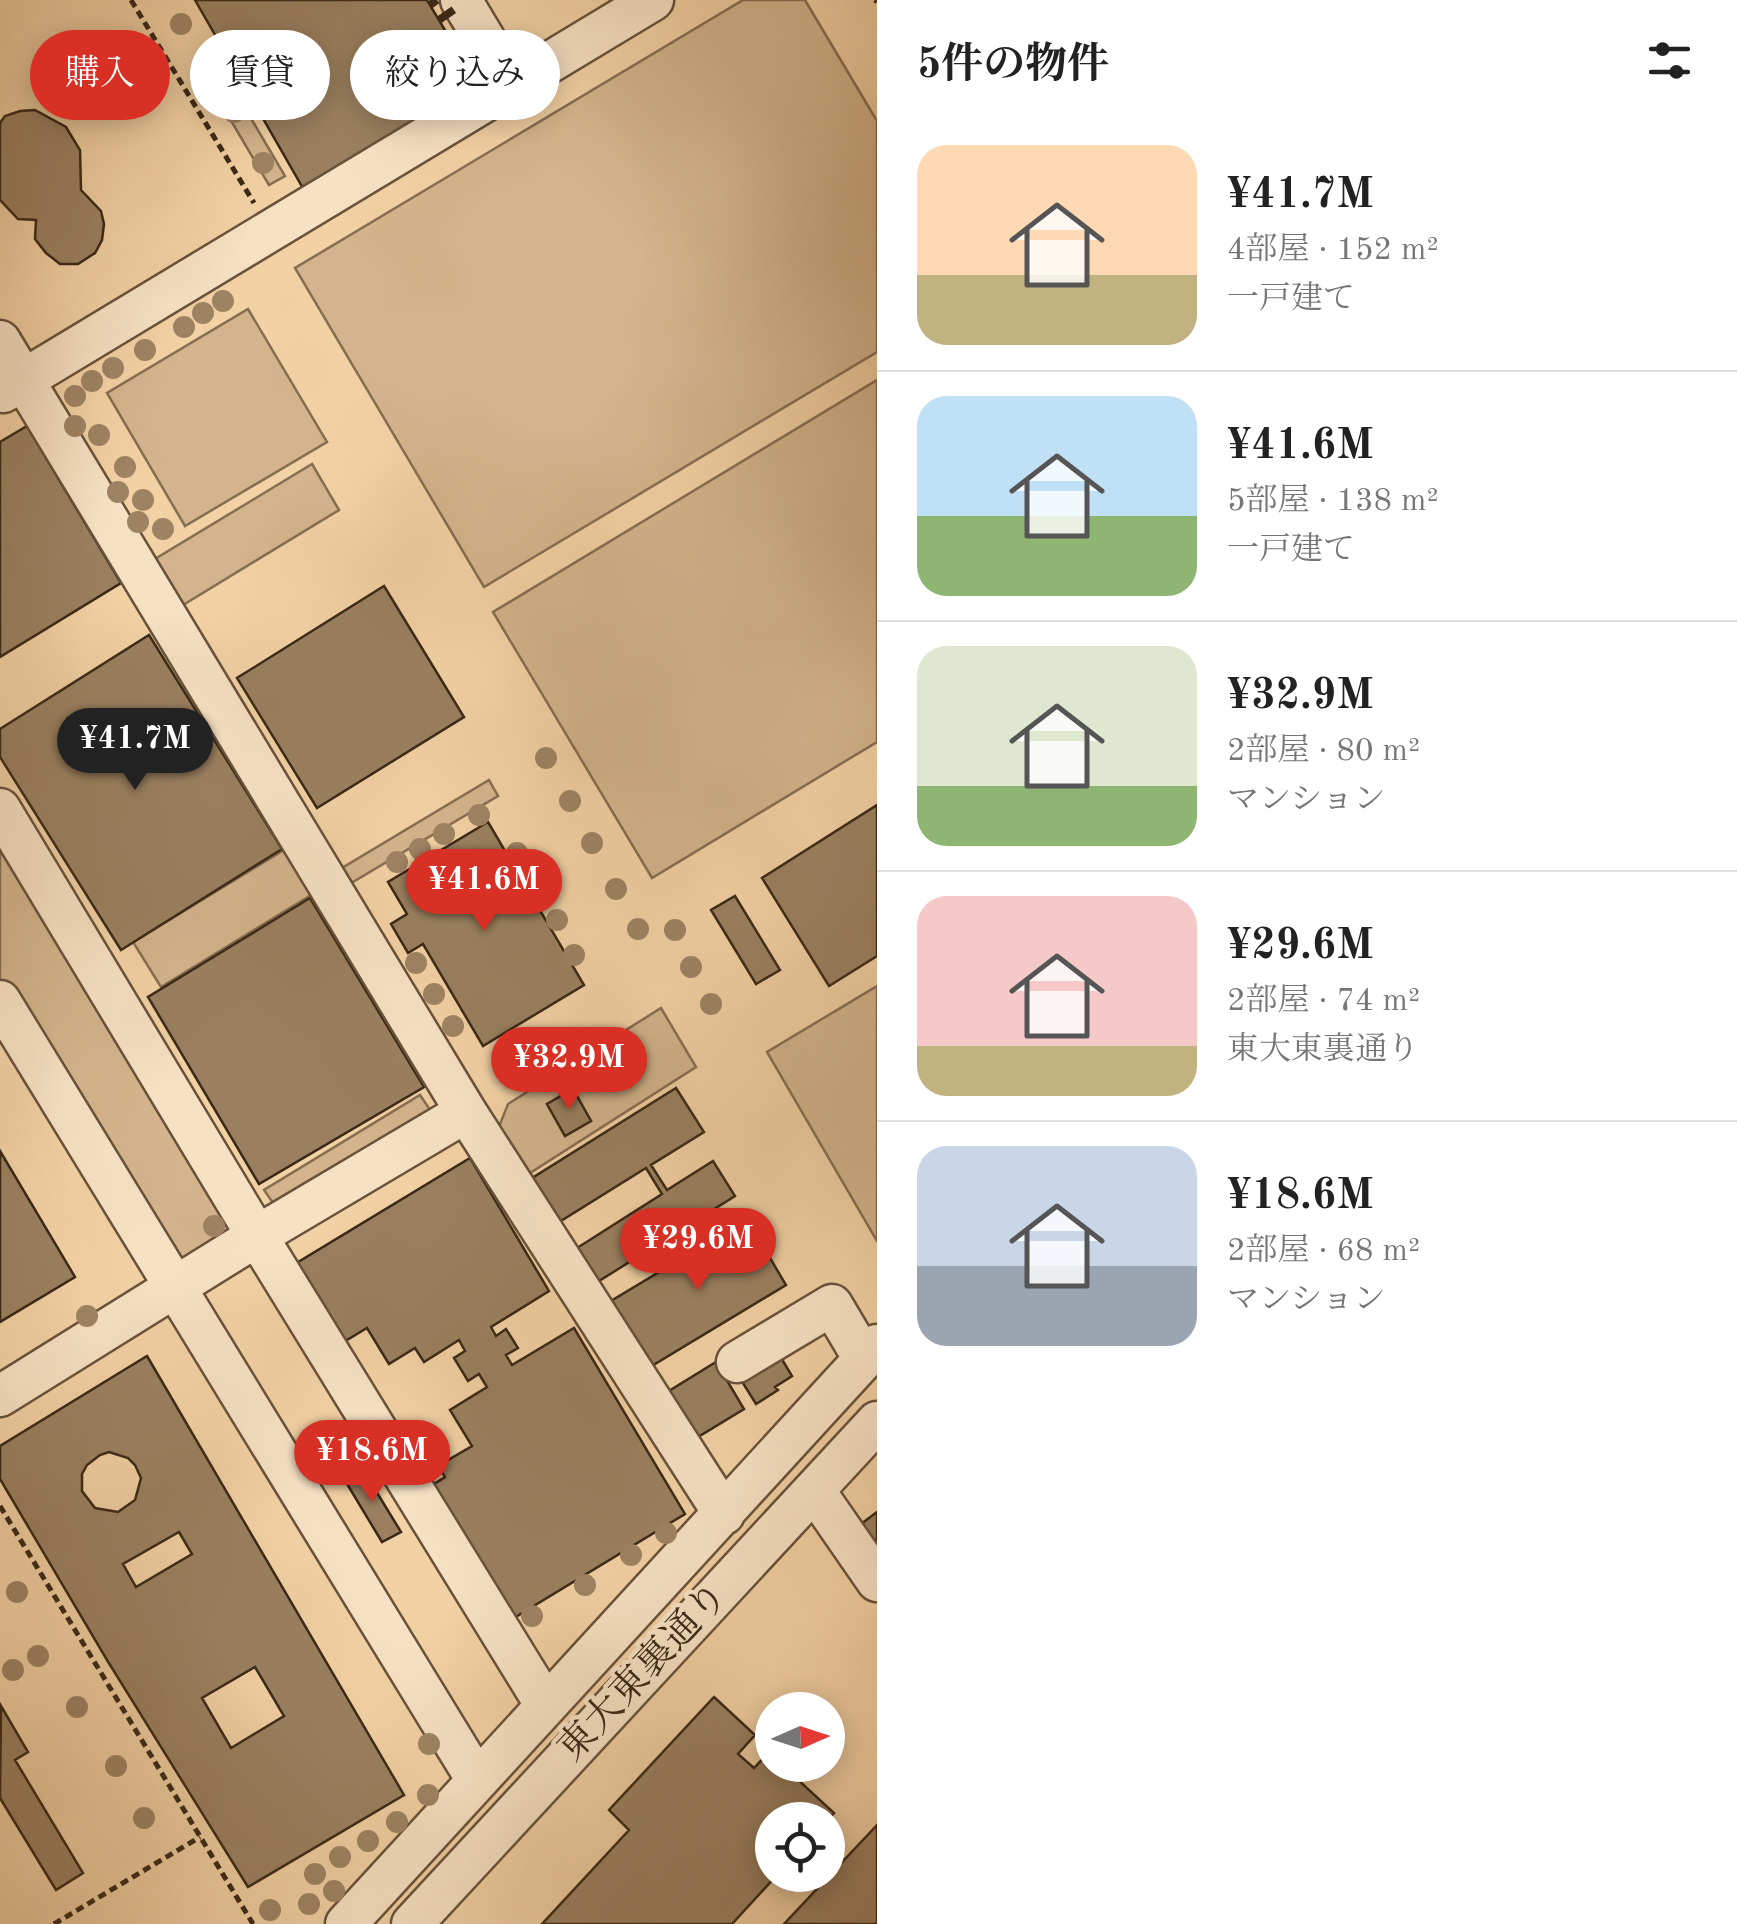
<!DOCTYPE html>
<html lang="ja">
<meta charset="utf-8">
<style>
:root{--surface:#fff;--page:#f2f2f2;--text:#222;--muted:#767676;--line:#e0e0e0;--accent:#d93025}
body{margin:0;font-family:"Old Standard TT","Noto Serif JP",serif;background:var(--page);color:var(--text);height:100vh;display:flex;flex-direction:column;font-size:38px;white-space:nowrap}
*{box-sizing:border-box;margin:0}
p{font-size:32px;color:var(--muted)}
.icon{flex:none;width:55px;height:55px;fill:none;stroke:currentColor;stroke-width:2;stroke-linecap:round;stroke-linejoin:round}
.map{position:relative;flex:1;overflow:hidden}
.drawer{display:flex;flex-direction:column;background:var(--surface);width:860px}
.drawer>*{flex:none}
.hud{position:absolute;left:30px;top:30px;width:695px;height:90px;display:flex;gap:20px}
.needle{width:65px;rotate:87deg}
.tools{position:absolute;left:755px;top:1692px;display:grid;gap:20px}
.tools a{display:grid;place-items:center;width:90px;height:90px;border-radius:50%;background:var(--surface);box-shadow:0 5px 25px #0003;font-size:50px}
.price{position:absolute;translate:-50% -85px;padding:0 22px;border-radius:35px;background:var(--accent);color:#fff;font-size:32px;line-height:65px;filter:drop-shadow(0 2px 5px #0008)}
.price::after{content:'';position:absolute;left:50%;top:60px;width:30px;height:22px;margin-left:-15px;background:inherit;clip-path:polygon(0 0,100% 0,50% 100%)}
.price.active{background:#222;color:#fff}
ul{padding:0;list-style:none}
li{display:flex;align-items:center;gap:30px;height:250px;padding:0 40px}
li+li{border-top:2px solid var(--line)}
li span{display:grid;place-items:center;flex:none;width:280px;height:200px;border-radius:30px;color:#555}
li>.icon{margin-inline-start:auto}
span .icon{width:120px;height:120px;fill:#fffc;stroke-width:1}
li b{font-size:42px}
h2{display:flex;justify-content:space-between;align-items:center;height:120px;padding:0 40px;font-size:42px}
.pill{padding:0 35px;border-radius:45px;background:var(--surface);box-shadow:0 5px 25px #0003;font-size:35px;line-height:90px}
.pill.active{background:var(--accent);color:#fff}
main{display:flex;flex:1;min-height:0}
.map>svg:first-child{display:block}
.green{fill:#d3b48c;stroke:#866e51;stroke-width:2.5;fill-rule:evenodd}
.building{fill:#9a8060;stroke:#3a2816;stroke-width:2.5;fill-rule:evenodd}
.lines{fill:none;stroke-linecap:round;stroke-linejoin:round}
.minor-casing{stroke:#68523a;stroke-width:45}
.path{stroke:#3a2816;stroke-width:5;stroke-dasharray:8 5;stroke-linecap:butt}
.minor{stroke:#f7e1c4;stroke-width:40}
.rail{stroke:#3a2816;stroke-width:8;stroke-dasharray:18 18;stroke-linecap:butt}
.tree{fill:#9e8363}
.labels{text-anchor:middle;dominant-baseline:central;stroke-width:9;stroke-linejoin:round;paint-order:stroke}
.street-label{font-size:38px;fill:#3a2816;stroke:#f7e1c4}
</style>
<main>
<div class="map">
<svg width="877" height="1924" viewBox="0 0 877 1924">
<rect width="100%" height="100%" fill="#f2d1a4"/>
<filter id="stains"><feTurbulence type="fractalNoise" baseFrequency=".002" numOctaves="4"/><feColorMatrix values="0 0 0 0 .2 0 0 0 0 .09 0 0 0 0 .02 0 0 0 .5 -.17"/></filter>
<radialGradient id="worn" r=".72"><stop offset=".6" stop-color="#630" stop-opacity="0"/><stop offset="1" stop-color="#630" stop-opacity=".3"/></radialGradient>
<!-- green -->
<path class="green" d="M743,0H805L877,121V352L484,587L295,268Z
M233,88L285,176L269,185L217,97Z
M248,309L327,442L185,526L107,393Z
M877,380V742L652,878L493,612Z
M312,464L339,510L183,605L155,559Z
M489,780L498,796L341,889L332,874Z
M0,828L246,1234L178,1276L0,982Z
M289,847L316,892L161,987L133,942Z
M877,986V1241L767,1052Z
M661,1008L696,1067L530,1173L498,1129L508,1104ZM573,1089L591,1121L565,1136L547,1104Z
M420,1095L437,1120L280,1213L264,1190Z"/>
<!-- building -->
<path class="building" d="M195,0H427L476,82L304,190Z
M35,110L66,127L80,150L81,190L101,211L104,224L102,240L95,253L78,264H60L46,253L35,239L36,220L18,219L0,200V123L5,116L20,111Z
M27,426L121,583L0,657V442Z
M384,586L464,717L317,808L237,678Z
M149,635L282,849L121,950L0,757V729Z
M877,805V956L829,986L762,878Z
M488,822L584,985L483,1046L423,944L408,953L391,924L407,914L388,882Z
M735,896L780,970L756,984L711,910Z
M310,898L424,1087L259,1184L148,997Z
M676,1088L704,1132L651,1165L667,1190L713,1161L735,1196L599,1281L577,1248L662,1194L646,1168L556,1224L529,1180Z
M573,1089L591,1121L565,1136L547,1104Z
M0,1151L75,1277L0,1322Z
M470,1158L549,1291L491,1327L496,1336L506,1329L518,1348L506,1355L512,1365L574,1328L685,1514L509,1621L429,1487L445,1477L438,1466L472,1446L450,1410L487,1387L479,1374L468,1381L454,1358L465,1351L459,1340L424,1362L415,1348L389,1364L367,1328L342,1343L295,1264Z
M747,1219L786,1285L650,1367L611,1301Z
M147,1356L404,1795L248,1887L107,1660L0,1479V1446ZM109,1452L128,1458L135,1465L141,1478L135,1500L118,1512L95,1508L82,1491V1474L87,1465L100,1455ZM179,1532L192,1554L136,1587L123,1564ZM255,1667L284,1716L231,1748L202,1698Z
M780,1356L792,1376L775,1387L778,1390L756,1404L741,1380Z
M716,1362L744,1409L698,1437L669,1391Z
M362,1468L401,1532L382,1542L344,1479Z
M877,1512V1544L861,1524Z
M714,1697L755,1735L738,1754L754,1768L769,1752L772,1756V1765H782L834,1813L828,1820H772V1875H777L732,1924H542L629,1830L609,1810Z
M1,1706L28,1752L15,1760L83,1873L56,1890L0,1798Z
M877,1825V1924H784Z"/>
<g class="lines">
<!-- minor casing -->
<g class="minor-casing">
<path id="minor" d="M461,0L512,85
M0,341L466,1112L724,1514
M3,392L653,0
M0,809L257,1236L545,1704
M0,1001L477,1780
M737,1362L832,1305L864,1359
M0,1396L257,1236L466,1112
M814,1490L877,1581
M346,1924L877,1345
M412,1924L877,1422"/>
</g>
<!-- path -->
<path class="path" d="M131,0L254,203
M875,0L877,2
M0,1506L253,1924
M54,1924L200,1837"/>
<!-- minor -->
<use href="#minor" class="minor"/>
<!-- rail -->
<path class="rail" d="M430,5L437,0
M439,20L468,0"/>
</g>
<!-- trees -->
<g class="tree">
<circle cx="181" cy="24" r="11"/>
<circle cx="234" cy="112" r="11"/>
<circle cx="263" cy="163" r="11"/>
<circle cx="223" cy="301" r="11"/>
<circle cx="203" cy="313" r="11"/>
<circle cx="184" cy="327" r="11"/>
<circle cx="145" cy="350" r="11"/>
<circle cx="113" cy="368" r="11"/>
<circle cx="92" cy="381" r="11"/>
<circle cx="75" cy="396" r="11"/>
<circle cx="75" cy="426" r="11"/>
<circle cx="99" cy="435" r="11"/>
<circle cx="125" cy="467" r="11"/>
<circle cx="118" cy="492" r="11"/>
<circle cx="143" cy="500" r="11"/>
<circle cx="138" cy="522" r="11"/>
<circle cx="163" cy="529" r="11"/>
<circle cx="546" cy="758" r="11"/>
<circle cx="570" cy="801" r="11"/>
<circle cx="479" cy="815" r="11"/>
<circle cx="444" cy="834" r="11"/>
<circle cx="592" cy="843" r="11"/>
<circle cx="420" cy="849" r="11"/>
<circle cx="517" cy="853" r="11"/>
<circle cx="397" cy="862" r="11"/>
<circle cx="535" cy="885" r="11"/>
<circle cx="616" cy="889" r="11"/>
<circle cx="557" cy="920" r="11"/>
<circle cx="638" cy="929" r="11"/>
<circle cx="675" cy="930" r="11"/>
<circle cx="574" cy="955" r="11"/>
<circle cx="416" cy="963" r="11"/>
<circle cx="691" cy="967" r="11"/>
<circle cx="434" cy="994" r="11"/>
<circle cx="711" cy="1004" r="11"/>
<circle cx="453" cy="1026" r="11"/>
<circle cx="214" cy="1226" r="11"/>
<circle cx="87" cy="1316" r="11"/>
<circle cx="666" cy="1533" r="11"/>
<circle cx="631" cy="1555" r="11"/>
<circle cx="585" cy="1585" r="11"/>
<circle cx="17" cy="1592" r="11"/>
<circle cx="532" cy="1616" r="11"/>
<circle cx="38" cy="1656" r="11"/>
<circle cx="13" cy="1670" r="11"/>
<circle cx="77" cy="1707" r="11"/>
<circle cx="429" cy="1744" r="11"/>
<circle cx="116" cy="1766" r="11"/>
<circle cx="428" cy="1795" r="11"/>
<circle cx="144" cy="1818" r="11"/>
<circle cx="397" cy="1822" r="11"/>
<circle cx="368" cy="1841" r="11"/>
<circle cx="340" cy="1857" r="11"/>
<circle cx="315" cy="1874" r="11"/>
<circle cx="334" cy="1891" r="11"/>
<circle cx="309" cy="1904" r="11"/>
<circle cx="270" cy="1910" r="11"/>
</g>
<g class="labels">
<!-- street labels -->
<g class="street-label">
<text transform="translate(644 1673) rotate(-47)">東大東裏通り</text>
</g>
</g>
<rect width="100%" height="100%" filter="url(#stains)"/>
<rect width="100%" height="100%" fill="url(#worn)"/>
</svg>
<div class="tools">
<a><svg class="needle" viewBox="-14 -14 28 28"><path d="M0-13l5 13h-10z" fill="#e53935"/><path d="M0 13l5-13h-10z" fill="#767676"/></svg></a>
<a><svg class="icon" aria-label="locate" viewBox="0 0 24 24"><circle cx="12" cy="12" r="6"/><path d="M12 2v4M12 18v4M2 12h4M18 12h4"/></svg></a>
</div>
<b class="price active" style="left:135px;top:793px">¥41.7M</b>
<b class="price" style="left:484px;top:934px">¥41.6M</b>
<b class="price" style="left:569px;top:1112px">¥32.9M</b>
<b class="price" style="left:698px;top:1293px">¥29.6M</b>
<b class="price" style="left:372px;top:1505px">¥18.6M</b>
<div class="hud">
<a class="pill active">購入</a>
<a class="pill">賃貸</a>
<a class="pill">絞り込み</a>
</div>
</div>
<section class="drawer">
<h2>5件の物件<svg class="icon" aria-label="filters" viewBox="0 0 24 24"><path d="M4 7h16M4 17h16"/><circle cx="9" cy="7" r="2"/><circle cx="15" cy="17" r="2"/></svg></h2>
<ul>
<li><span style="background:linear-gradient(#ffd9b3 65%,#c2b280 0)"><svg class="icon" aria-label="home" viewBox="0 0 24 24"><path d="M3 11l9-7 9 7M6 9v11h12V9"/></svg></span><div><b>¥41.7M</b><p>4部屋 · 152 m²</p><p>一戸建て</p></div></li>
<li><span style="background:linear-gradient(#bfe0f5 60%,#8fb573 0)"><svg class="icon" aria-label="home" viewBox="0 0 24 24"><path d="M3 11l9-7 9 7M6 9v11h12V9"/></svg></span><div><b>¥41.6M</b><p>5部屋 · 138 m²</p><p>一戸建て</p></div></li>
<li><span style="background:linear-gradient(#dfe7d0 70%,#8fb573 0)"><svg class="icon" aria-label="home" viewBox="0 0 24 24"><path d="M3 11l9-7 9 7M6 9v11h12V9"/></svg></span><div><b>¥32.9M</b><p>2部屋 · 80 m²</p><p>マンション</p></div></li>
<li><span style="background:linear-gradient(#f6c9c9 75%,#c2b280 0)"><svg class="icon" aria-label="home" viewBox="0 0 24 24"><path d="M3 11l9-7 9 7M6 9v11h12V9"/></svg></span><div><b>¥29.6M</b><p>2部屋 · 74 m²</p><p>東大東裏通り</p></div></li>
<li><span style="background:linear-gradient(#c9d6e8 60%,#9aa5b1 0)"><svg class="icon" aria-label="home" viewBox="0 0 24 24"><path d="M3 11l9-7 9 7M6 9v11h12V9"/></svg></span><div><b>¥18.6M</b><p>2部屋 · 68 m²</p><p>マンション</p></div></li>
</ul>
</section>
</main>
